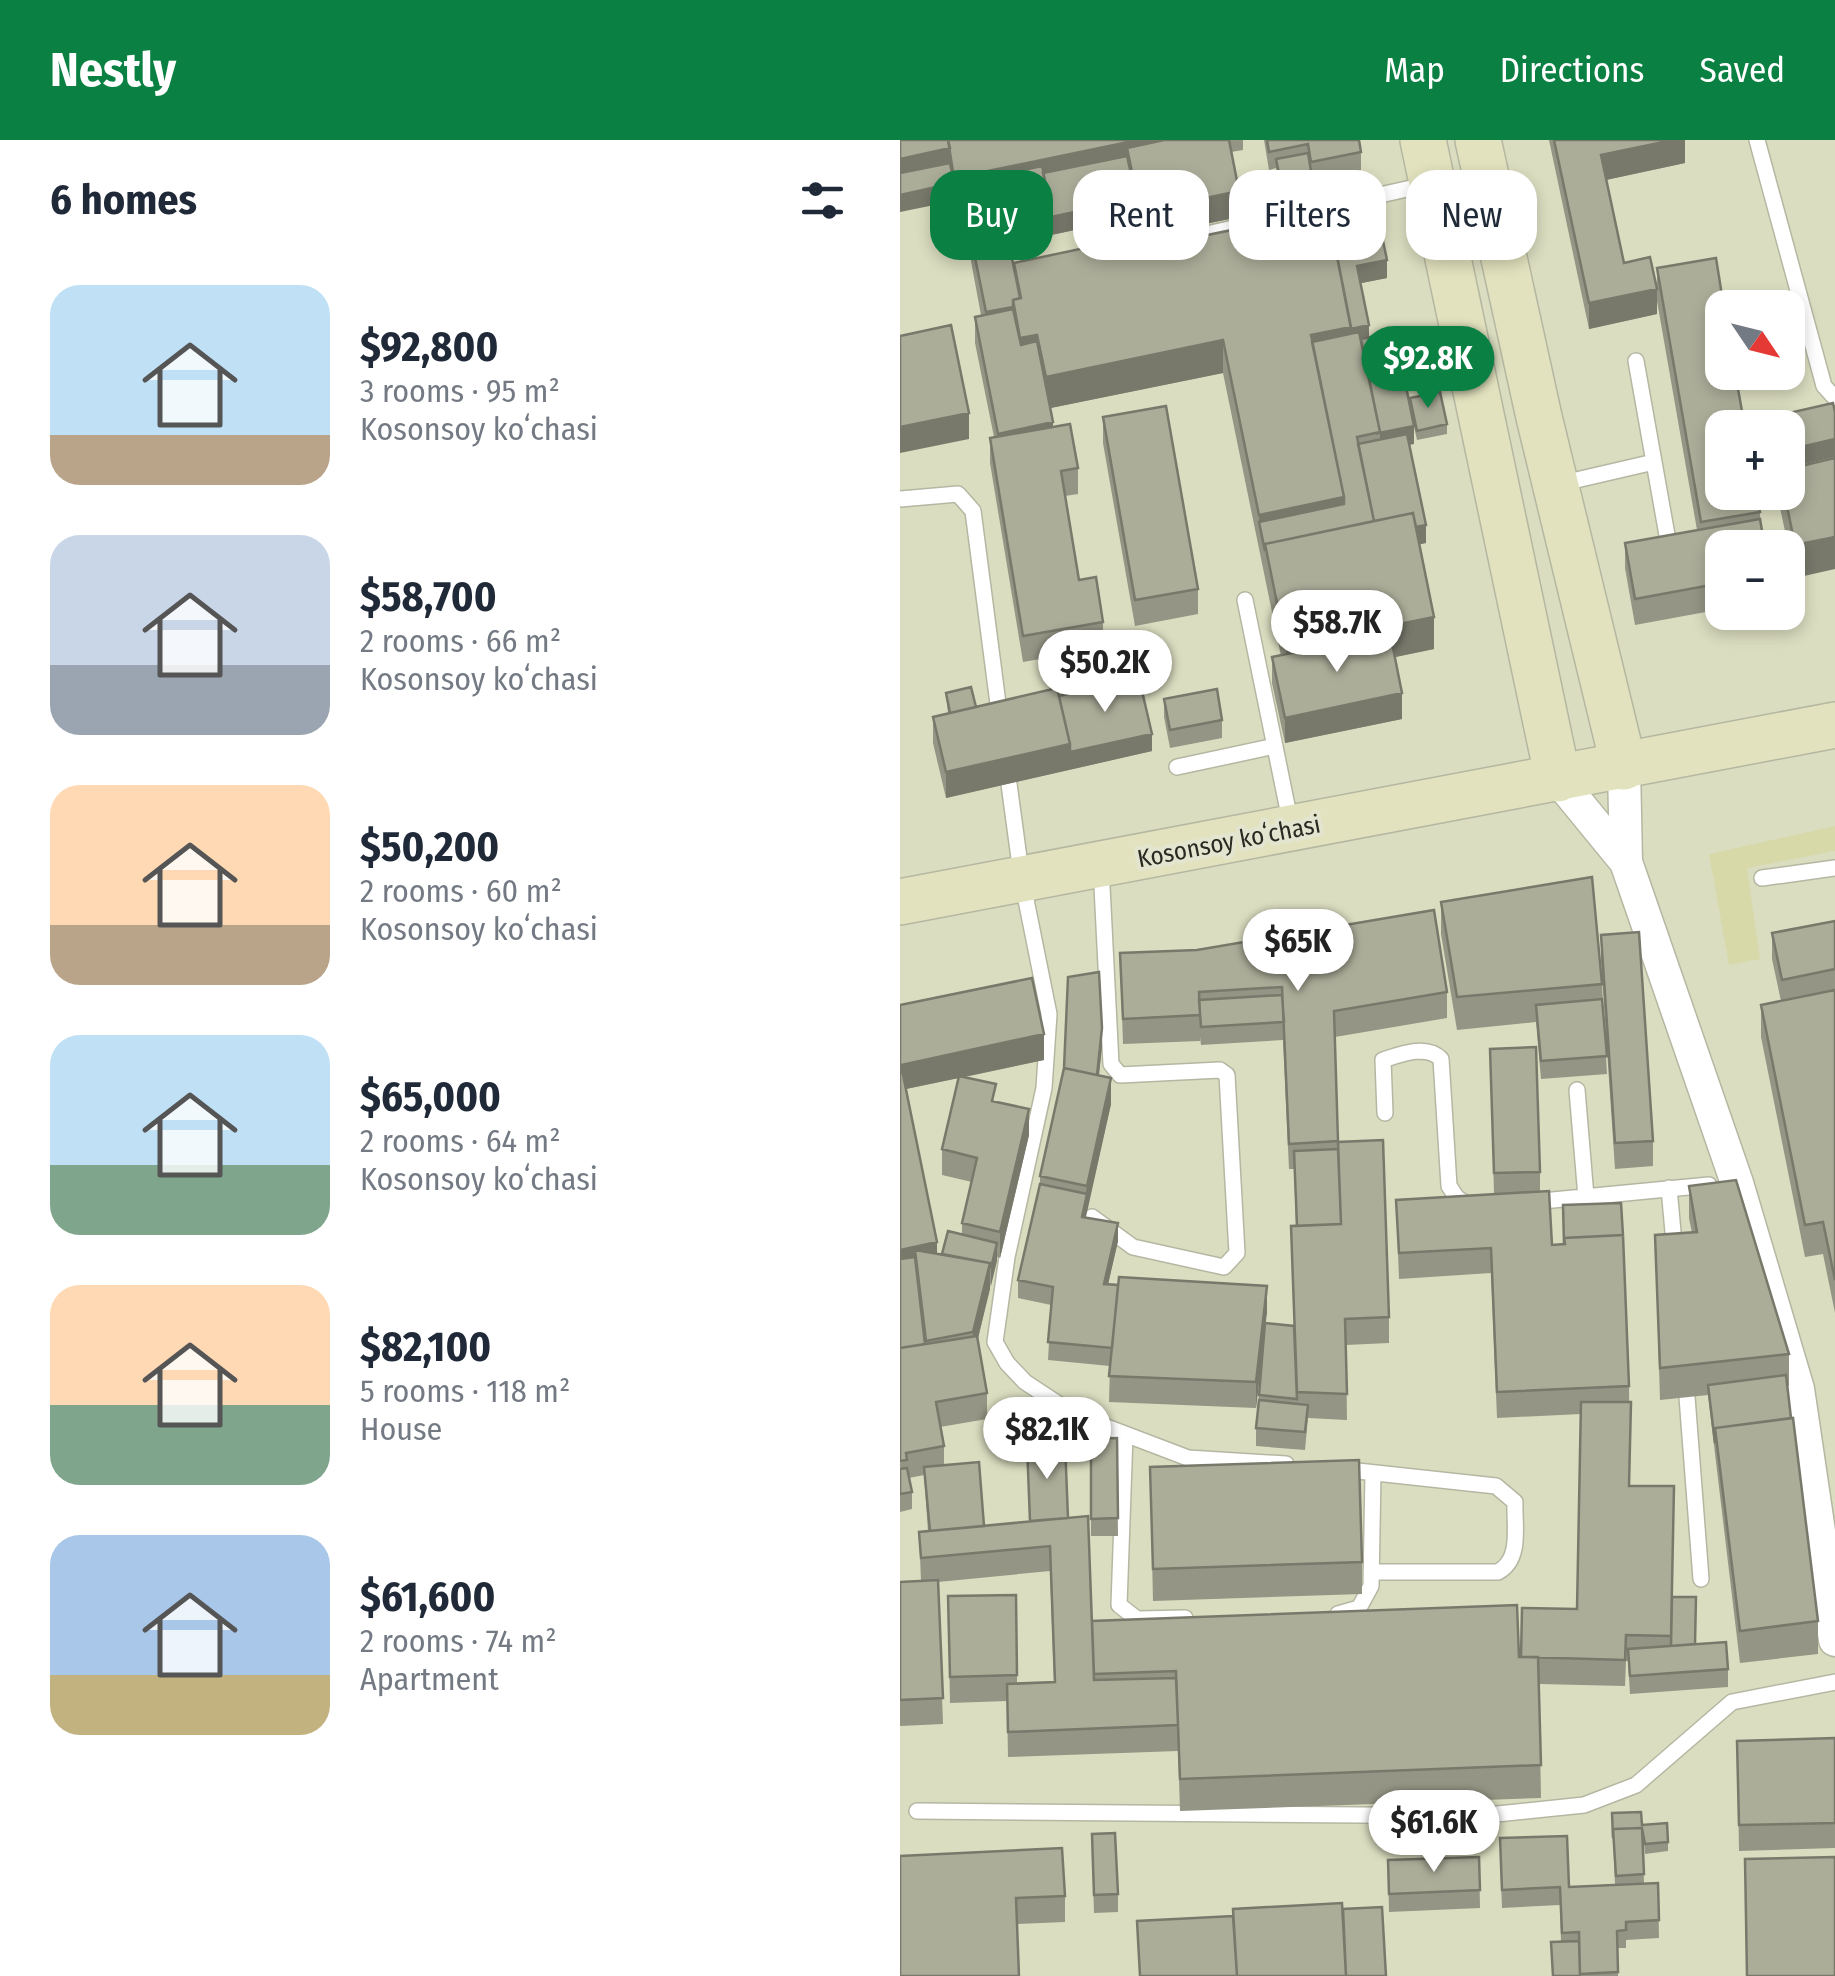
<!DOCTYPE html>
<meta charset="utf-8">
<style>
:root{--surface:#fff;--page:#f6f6f7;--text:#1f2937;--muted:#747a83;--accent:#0b8043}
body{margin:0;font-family:"Fira Sans Condensed",sans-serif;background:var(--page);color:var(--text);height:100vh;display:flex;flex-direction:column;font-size:38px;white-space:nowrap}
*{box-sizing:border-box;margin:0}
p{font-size:32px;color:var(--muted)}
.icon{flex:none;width:55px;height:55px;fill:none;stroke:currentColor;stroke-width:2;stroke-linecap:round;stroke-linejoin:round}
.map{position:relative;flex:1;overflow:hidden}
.details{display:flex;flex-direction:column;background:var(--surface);width:900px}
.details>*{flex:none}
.guide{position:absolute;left:30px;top:30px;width:755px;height:90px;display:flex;gap:20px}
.needle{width:65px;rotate:125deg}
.buttons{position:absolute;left:805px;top:150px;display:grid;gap:20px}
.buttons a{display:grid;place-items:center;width:100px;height:100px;border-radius:20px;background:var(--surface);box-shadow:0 5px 15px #0003;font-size:50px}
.price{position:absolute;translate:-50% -85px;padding:0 22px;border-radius:35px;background:#fff;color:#222;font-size:32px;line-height:65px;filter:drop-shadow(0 2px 5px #0008)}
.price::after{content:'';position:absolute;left:50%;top:60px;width:30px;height:22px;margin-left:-15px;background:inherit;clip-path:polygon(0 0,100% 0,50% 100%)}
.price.active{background:var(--accent);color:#fff}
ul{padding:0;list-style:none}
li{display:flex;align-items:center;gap:30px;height:250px;padding:0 50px}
li span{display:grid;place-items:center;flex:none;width:280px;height:200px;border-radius:30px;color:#555}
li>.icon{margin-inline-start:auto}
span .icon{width:120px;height:120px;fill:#fffc;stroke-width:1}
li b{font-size:42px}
h2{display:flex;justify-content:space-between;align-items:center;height:120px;padding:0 50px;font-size:42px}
.pill{padding:0 35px;border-radius:30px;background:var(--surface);box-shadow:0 5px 15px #0003;font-size:35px;line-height:90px}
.pill.active{background:var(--accent);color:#fff}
header{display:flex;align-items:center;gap:60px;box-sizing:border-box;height:140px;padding:0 50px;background:var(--accent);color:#fff}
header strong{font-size:48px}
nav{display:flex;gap:55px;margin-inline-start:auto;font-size:35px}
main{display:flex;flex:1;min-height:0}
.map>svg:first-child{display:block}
.built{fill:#dbddc0;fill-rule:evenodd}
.green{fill:#d7d9a9}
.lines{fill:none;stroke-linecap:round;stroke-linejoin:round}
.lane-casing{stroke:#b5b7a2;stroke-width:18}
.street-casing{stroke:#b5b7a2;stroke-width:35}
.secondary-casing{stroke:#b5b7a2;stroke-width:48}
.lane{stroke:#fff;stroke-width:15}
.street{stroke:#fff;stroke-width:32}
.secondary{stroke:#e2e2be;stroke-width:45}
.wall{fill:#949584;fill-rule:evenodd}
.shaded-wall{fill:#78796b}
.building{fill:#acad99;stroke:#78796b;stroke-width:2.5}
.labels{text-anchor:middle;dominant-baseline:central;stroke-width:8;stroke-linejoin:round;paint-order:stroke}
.street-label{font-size:25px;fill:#2a2a22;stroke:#e4e5d0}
</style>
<header>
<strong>Nestly</strong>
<nav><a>Map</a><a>Directions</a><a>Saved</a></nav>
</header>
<main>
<section class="details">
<h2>6 homes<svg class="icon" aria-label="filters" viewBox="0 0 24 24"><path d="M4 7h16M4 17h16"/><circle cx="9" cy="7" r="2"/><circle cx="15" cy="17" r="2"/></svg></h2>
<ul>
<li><span style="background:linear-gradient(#bfe0f5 75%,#b9a48a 0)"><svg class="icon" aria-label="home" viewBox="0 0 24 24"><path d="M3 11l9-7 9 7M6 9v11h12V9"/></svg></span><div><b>$92,800</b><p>3 rooms · 95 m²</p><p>Kosonsoy koʻchasi</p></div></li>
<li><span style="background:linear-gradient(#c9d6e8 65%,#9aa5b1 0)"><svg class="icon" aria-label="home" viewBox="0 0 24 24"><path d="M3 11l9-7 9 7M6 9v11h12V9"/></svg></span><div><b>$58,700</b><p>2 rooms · 66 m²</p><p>Kosonsoy koʻchasi</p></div></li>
<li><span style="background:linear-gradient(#ffd9b3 70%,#b9a48a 0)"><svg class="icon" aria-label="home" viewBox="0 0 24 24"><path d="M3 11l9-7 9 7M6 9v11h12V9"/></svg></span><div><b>$50,200</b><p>2 rooms · 60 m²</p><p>Kosonsoy koʻchasi</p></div></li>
<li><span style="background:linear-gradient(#bfe0f5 65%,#7fa58c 0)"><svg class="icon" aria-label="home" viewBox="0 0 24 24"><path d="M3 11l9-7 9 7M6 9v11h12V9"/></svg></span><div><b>$65,000</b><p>2 rooms · 64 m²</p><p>Kosonsoy koʻchasi</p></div></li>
<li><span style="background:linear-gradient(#ffd9b3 60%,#7fa58c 0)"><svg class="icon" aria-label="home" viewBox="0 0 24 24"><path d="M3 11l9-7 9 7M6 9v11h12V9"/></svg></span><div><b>$82,100</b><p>5 rooms · 118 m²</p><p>House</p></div></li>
<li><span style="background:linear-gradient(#a9c7e8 70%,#c2b280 0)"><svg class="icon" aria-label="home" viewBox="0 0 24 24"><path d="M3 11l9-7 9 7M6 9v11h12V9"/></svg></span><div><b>$61,600</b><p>2 rooms · 74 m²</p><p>Apartment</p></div></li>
</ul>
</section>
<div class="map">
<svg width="935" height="1836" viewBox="0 0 935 1836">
<rect width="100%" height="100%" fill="#e4e5d0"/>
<!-- built -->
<path class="built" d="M0,0H935V1836H0ZM822,168H888V232H822ZM822,288H888V352H822ZM822,408H888V472H822Z"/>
<!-- green -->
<path class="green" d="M935,686V711L847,728L860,819L829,825L809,714Z"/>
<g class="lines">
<!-- lane casing -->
<g class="lane-casing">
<path id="lane" d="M857,0L924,246L935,258
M249,107L529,44
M736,221L767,395
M659,344L754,322
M0,359L58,354L73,371L100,579
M345,460L391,685
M277,627L375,606
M109,644L122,740L149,874L144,948L107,1117L95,1202L107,1223L125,1242L175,1275L288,1318L386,1324
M862,738L935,728
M677,950L686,1057
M485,973L483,920C501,914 527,904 541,919L549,1046L557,1058L570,1066
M769,1048L775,1114
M632,1062L809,1045
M192,1077L233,1107L324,1127L337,1113L327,935L320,930L220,935L211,924L201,727
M787,1257L801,1439
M225,1295L219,1465L237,1479L285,1478
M439,1329L596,1346L615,1362C614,1386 622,1419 598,1432H471
M438,1474L459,1468L471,1446L473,1333
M17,1671L578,1676L684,1665L736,1645L832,1562L935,1542"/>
</g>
<!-- street casing -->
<g class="street-casing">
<path id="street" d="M724,627L726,722L837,1043L898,1249L935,1500
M658,639L726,722"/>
</g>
<!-- secondary casing -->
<g class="secondary-casing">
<path id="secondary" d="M523,0L658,639
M578,0L639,277L724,627
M0,762L935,585"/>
</g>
<!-- lane -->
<use href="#lane" class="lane"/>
<!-- street -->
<use href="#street" class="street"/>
<!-- secondary -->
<use href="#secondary" class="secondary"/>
</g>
<!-- wall -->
<path class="wall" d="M0,0H343V10L331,12L339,77L213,103L216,114L414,73L435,106L487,138L461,143L469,198L510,266V258L547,284V294L517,300L514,287V304H509L526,403L520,404L534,509L494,517L502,579L385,603L372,543V517L381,516L323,233L150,268L153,287L178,328V354L165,356L179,440L203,482V508L123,522L90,323V298L94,297L75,203V177L81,175L60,62L54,63ZM184,88L188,107L114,123V132L109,104Z
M364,0H459L461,12V30L413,39V52L382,58L376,28L369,30Z
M649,0H785V23L706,40L724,123L757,174L689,189Z
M757,128L860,372V379L822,408V469L735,485L725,428V403L797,390L757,161Z
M203,277L298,449V474L235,486L203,303Z
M935,318L895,438L879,363V352H888Z
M46,553L76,567L159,556L252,611L46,658L33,603V577L48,573Z
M264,559L322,580V598L270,608L264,577Z
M541,762L702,844L707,934L641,939L636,882L557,890L541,794Z
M935,781V1173L923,1114L905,1117L861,897V865L881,861L872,819V793Z
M701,795L753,1001V1026L715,1029L701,821Z
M220,813L547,852V878L435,897L438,1010L489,1177V1203L446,1205L447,1280L408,1278L405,1310L356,1306V1288L364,1195L356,1268L209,1262L210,1226L148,1220L151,1165L118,1158V1140L140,1044V1036L202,906L199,936L211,964L185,1078L218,1101L208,1144L367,1172L365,1183L394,1186L391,1086H396L394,1029H389L383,900L301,905L300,897V901L223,904Z
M0,865L144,920L65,937L96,962L129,995L100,1118L97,1117L78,1199L87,1253V1279L40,1287L44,1306V1325L84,1386L130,1381L127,1305L168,1378L192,1486L621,1517L677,1469L681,1274L597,1278L591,1133L499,1139L496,1060L594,1054L590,909L640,1032V1052L652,1105L729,1246L730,1346H774L771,1506L795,1504L828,1529V1547L730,1554L728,1521H726L725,1546L639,1544L641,1658L280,1671L278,1608V1611L108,1617L107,1561L50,1563L48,1456L117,1535V1543L154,1542L150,1431L38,1442L43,1584L0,1586V1442L21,1441L19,1392L28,1391L24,1335L9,1338L12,1352V1369L0,1372ZM59,938L42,1009V1035L72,1042L62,1083V1094L42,1114H37L6,949Z
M789,1046L889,1214V1246H887L918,1481V1514L840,1523L808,1255L760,1260L755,1095L792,1093L789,1078Z
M217,1298L218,1396H191V1299Z
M250,1327L462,1422V1454L253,1461Z
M935,1598V1708L839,1711L837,1601Z
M712,1673L742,1685L768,1702V1711L745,1714L744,1702L743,1704L744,1744L758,1743L759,1798L726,1800V1808H718V1836H652L661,1802L660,1765L602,1768L600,1716L669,1747L715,1745Z
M192,1712L218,1754V1772L194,1773Z
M0,1716L165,1756V1782L117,1784Z
M579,1717L580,1768L489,1772L488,1720Z"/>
<!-- shaded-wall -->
<path class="shaded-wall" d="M238,0H264L227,8V28L60,43V62L54,63V38Z
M773,0H785V23L701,41V15Z
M50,8V41L0,51V19Z
M54,43V61L0,72V55Z
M413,43V52L382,58V49Z
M339,51V77L188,108V83Z
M151,69L184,70V88L104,105V79Z
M487,120V138L457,144V126Z
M757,149V174L689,189V163Z
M469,185V203L416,227L411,195L451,187Z
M137,195V227L120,231V198Z
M323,200V233L146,269V237Z
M69,273V299L0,313V287Z
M153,282V308L98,319V294Z
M514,286V304L480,311V293Z
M935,299V317L888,328V310Z
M444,357V390L359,382V375Z
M526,385V403L371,435L366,410Z
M935,397V429L895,438V405Z
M534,477V509L386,540V507Z
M502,553V579L385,603V578Z
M252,594V611L46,658V632L170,604Z
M202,888V906L196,961V943Z
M144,894V920L1,950V925Z
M211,938V964L182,1095V1077L187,1046Z
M129,969V995L100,1118V1092Z
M218,1083V1101L204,1162V1144Z
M37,1102V1128L15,1110V1132L0,1136V1110Z
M97,1103V1121L91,1146V1128Z
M90,1123V1149L73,1218V1192Z
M367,1146V1172L356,1268V1242Z"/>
<!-- building -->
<path class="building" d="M0,0H48L50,8L0,19Z
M48,0H238L54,38Z
M264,0H329L339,51L188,83L184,62L236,51L227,8Z
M367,0H459L461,12L411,22L408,4L369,12Z
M654,0H773L701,15L724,123L750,117L757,149L689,163Z
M408,13L413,43L382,49L376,19Z
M227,16L235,52L184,62V70L151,77V69L143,33Z
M50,23L54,43L0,55V33Z
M142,26L151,69L104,79L120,158L113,160V167L86,172L60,43Z
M414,69V73L382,79L381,76Z
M428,70L451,187L411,195L444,357L359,375L323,200L146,237L137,195L120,198L113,160L121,158L114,123L213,102L216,114Z
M482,96L487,120L457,126L469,185L451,189L435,106Z
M816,118L824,168H822V232H835L845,288H822V352H856L860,372L801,382L757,128Z
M113,169L121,205L137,201L153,282L98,294L75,177Z
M51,185L69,273L0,287V196Z
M459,192L480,292L457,297L474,381L365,404V411L359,382L444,364V357L412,202Z
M495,192L514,286L479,293L480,292L461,199Z
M540,252L547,284L517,291L510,258Z
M933,263L935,272V299L888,310V288H869L867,278Z
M266,266L298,449L235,460L203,277Z
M170,284L178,328L161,331L179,440L196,437L203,482L123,496L90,298Z
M507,294L526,385L516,387L513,373L474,381L458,304Z
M935,318V397L895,405L884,352H888V329Z
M513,373L534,477L386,507L365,404Z
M860,379L865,408H822V443L735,459L725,403Z
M490,493L502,553L385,578L372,517Z
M239,538L252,594L170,612V604L159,556Z
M71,547L76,567L50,573L46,553Z
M157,548L170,604L46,632L33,577Z
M317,549L322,580L270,590L264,559Z
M692,737L702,844L557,857L541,762Z
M534,770L547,852L434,871L438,1001L389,1004L382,847L299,852L300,875L223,879L220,813L297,810Z
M935,781V829L882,840L872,793Z
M739,792L753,1001L715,1003L701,795Z
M199,832L202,888L197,935L164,928L168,837Z
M132,838L144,894L1,925L37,1102L0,1110V865Z
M935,850V1140L923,1082L905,1085L861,865Z
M382,855L384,882L301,887L299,860Z
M702,859L707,916L641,921L636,865Z
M636,907L640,1032L594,1033L590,909Z
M164,928L211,938L187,1046L140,1036Z
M59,936L96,944L92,961L129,969L100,1092L62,1083L77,1018L42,1009Z
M483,1000L489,1177L445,1179L447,1254L397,1252L391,1086L441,1084L438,1002Z
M438,1009L441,1084L397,1086L394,1011Z
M836,1040L889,1214L760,1228L755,1095L797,1092L789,1046Z
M140,1044L187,1054L182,1077L218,1083L204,1144L218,1145L212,1208L148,1202L153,1147L118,1140Z
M649,1051L652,1105L665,1104L664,1098L723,1095L729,1246L597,1252L591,1108L499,1113L496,1060Z
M721,1063L723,1095L664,1098V1104L663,1065Z
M48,1091L97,1103L91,1128L90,1123L42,1114Z
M15,1110L90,1123L73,1192L26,1201Z
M15,1117L25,1204L0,1208V1119Z
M219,1137L367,1146L356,1242L209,1236Z
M365,1183L394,1186L397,1259L359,1255Z
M77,1196L87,1253L36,1262L44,1306L6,1313L7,1320L0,1321V1208Z
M886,1235L891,1278L815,1288V1303L808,1245Z
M359,1260L408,1265L405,1292L356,1288Z
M681,1262H731L729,1346H774L771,1496L726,1495L725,1520L621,1517L622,1468L677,1469Z
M893,1278L918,1481L840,1491L815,1288Z
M217,1298L218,1378L191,1379V1299Z
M165,1303L168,1378L130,1381L127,1305Z
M459,1320L462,1422L253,1429L250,1327Z
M79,1322L84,1386L30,1391L24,1327Z
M7,1328L12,1352L0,1354V1329Z
M188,1376L194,1540L276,1538L278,1585L108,1592L107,1544L155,1542L150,1406L21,1418L19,1392Z
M38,1440L43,1558L0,1560V1442Z
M116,1455L117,1535L50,1537L48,1456Z
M772,1457H796L795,1504L771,1506Z
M617,1465L619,1517H638L641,1625L280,1639L276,1531L194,1534L192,1481Z
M826,1502L828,1529L730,1536L728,1509Z
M935,1598V1683L839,1685L837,1601Z
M741,1672L742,1685L767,1683L768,1702L745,1704L742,1688L713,1689V1698L712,1673Z
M742,1688L744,1734L716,1736L713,1689Z
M215,1693L218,1754L194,1755L192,1694Z
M667,1696L669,1747L758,1743L759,1780L726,1782V1790L717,1791L718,1832L680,1834L679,1792L662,1793L660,1747L602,1750L600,1698Z
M162,1708L165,1756L116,1758L119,1836H0V1716Z
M579,1717L580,1750L489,1754L488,1720Z
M935,1717V1836H847L845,1719Z
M442,1763L446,1836H337L333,1769Z
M482,1767L486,1836H446L443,1769Z
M333,1776L337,1836H240L237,1781Z
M679,1801L680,1836H653L651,1802Z"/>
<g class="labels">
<!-- street labels -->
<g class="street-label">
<text transform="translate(329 702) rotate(-11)">Kosonsoy koʻchasi</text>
</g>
</g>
</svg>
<div class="buttons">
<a><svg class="needle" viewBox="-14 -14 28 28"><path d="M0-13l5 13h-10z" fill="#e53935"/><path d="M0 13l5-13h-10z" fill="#747a83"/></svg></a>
<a>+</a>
<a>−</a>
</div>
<b class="price active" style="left:528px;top:271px">$92.8K</b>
<b class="price" style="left:437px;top:535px">$58.7K</b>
<b class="price" style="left:205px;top:575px">$50.2K</b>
<b class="price" style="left:398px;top:854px">$65K</b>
<b class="price" style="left:147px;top:1342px">$82.1K</b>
<b class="price" style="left:534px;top:1735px">$61.6K</b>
<div class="guide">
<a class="pill active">Buy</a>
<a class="pill">Rent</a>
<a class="pill">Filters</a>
<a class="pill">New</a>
</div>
</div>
</main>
